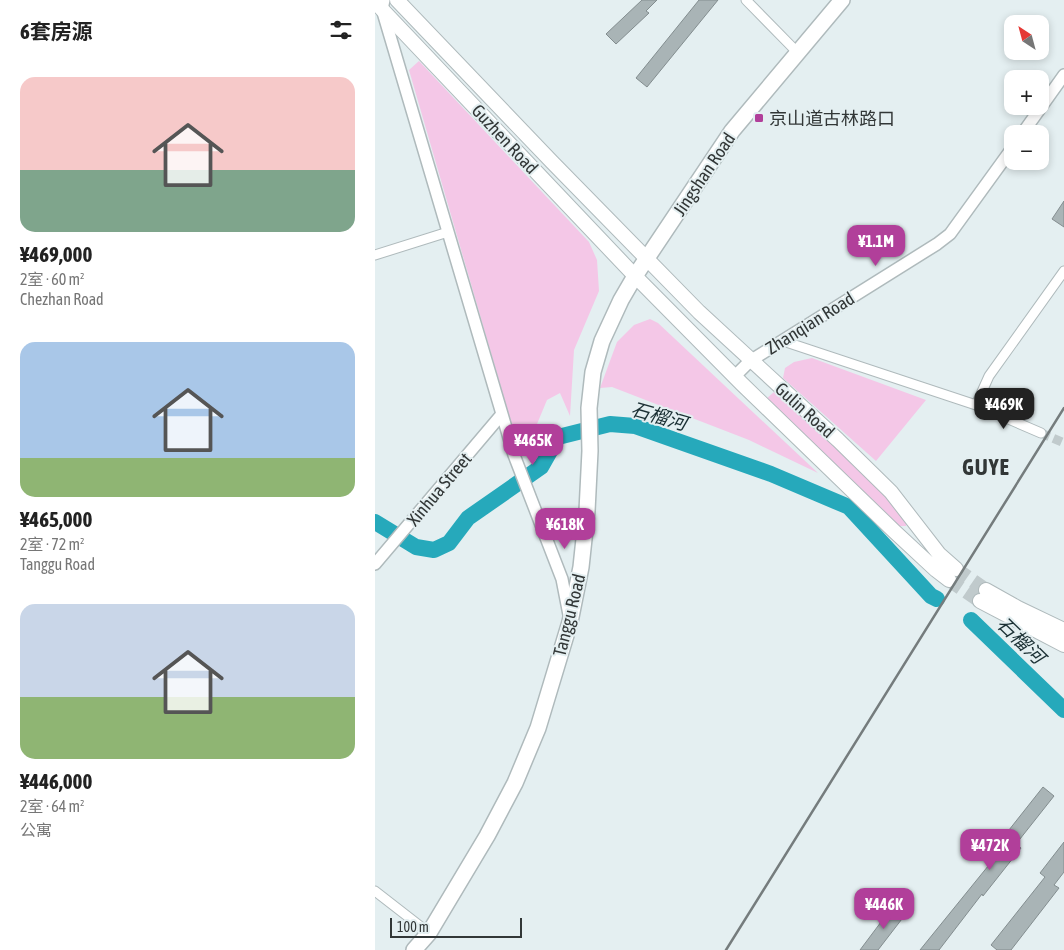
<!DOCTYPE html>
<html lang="zh">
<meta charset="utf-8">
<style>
:root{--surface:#fff;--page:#f2f2f2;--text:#222;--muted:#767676;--accent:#b13f9a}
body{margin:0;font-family:"Asap Condensed","Noto Sans SC",sans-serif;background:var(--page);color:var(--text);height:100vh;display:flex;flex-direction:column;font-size:19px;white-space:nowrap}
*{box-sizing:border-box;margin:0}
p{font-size:16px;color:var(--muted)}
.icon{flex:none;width:28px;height:28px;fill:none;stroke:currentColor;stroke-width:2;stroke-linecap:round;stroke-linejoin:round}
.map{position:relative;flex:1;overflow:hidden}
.side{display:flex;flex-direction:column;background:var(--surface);width:375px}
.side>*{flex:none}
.needle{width:32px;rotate:324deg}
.tools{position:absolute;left:629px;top:15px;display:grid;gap:10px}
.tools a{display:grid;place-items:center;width:45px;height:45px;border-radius:10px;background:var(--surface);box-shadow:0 2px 8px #0003;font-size:25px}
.scale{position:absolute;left:15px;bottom:12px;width:132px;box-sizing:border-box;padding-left:5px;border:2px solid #323737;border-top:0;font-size:14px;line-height:18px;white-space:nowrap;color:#323737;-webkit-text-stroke:4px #e4eff1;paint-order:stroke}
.price{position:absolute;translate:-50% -42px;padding:0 11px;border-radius:10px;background:var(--accent);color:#fff;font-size:16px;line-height:32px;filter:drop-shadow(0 1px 2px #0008)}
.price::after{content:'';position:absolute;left:50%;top:30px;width:15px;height:11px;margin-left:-8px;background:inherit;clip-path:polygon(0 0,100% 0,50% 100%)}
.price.selected{background:#222;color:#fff}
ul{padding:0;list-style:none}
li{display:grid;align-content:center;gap:10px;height:265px;padding:0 20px}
li span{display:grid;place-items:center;height:155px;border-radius:15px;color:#555}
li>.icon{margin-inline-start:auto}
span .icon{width:90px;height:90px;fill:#fffc;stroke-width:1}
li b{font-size:21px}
h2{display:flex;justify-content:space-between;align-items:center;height:60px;padding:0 20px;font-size:21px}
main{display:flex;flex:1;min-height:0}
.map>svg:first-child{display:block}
.green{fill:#f4c7e7}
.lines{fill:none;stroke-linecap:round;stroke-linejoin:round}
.river{stroke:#26a9bb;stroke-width:16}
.building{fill:#a9b4b6;stroke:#838d8f}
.minor-tunnel{stroke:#c0cacc;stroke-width:9;stroke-dasharray:9 4.5;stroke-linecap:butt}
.primary-tunnel{stroke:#c0cacc;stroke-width:14;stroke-dasharray:14 7;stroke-linecap:butt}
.minor-casing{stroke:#afbabc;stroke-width:11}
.tertiary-casing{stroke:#afbabc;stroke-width:14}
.primary-casing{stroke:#afbabc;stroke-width:16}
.trunk-casing{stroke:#afbabc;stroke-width:18}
.minor{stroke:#fff;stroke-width:9}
.tertiary{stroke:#fff;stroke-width:11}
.primary{stroke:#fff;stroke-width:14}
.trunk{stroke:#fff;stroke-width:15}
.rail{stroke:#757c7d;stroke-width:2.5}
.poi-dot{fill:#b13f9a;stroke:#e4eff1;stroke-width:2}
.labels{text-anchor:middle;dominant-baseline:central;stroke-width:4;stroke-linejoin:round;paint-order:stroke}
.poi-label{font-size:18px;fill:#323737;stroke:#e4eff1;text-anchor:start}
.street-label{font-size:18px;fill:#323737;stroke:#e4eff1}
.water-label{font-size:19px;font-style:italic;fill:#1a2f33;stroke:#e4eff1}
.district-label{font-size:22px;font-weight:bold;letter-spacing:1px;fill:#323737;stroke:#e4eff1}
</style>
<main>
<section class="side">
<h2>6套房源<svg class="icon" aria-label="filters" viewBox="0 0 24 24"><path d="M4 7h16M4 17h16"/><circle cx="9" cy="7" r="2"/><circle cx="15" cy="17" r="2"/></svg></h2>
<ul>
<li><span style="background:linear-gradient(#f6c9c9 60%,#7fa58c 0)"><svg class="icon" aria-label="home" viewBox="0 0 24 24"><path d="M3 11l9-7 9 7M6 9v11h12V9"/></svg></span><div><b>¥469,000</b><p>2室 · 60 m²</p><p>Chezhan Road</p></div></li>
<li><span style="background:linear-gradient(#a9c7e8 75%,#8fb573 0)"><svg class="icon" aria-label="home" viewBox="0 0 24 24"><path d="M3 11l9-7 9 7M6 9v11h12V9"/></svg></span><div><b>¥465,000</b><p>2室 · 72 m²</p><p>Tanggu Road</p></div></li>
<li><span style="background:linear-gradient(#c9d6e8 60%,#8fb573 0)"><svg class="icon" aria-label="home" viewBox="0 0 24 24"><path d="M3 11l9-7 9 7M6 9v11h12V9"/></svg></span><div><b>¥446,000</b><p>2室 · 64 m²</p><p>公寓</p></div></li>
</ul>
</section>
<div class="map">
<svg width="689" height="950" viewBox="0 0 689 950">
<rect width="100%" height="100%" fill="#e4eff1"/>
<!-- green -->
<path class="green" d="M44,61L214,242L222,260L224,291L199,350L195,416L185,393L172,400L152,448L143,446L34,70Z
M275,319L283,323L443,473L374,440L237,387L225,388L242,342L259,325Z
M437,358L551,400L501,461L408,378L410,368L419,362Z
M399,392L405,395L517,500L532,520L531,526H524L395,405L391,399Z"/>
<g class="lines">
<!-- river -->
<path class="river" d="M0,522L41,547L59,550L74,543L93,518L166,467L183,437L235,424L260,426L396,474L474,507L556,596L562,599
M596,620L689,710"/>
</g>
<!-- building -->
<path class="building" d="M267,0H282L271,11L274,13L241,44L231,34Z
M324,0H343L272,87L261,78Z
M689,201V227L677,219Z
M668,787L679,796L641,844L646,848L608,896L607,894L564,950H545L635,839L630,835Z
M689,842V872L679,885L684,888L636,950H622L616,945L670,877L665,873Z
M518,906L530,915L503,950H485Z"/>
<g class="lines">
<!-- minor-tunnel -->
<path class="minor-tunnel" d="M666,433L689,443"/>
<!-- primary-tunnel -->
<path class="primary-tunnel" d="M581,569L611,590
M574,580L605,601"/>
<!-- minor casing -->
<g class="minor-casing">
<path id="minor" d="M371,0L423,53
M0,255L73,232
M408,341L601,405L666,433
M601,405L614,376L689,271
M0,891L54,933"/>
</g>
<!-- tertiary casing -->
<g class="tertiary-casing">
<path id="tertiary" d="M9,0L7,9L127,414L139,455L187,579L194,615
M647,134L689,75
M359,377L375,361L562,244L575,234L638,147
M0,564L127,414"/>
</g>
<!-- primary casing -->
<g class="primary-casing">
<path id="primary" d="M22,0L177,162L324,312L463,440L516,492L564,554L581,569
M0,2L260,276L367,384L519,531L561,570L574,580
M611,590L643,608L689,630
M605,601L689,645"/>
</g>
<!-- trunk casing -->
<g class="trunk-casing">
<path id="trunk" d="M39,950L54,933L112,836L140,783L163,728L195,622L206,567L212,511L215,451L214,408L218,372L227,341L246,300L260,276L357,131L467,0"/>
</g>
<!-- minor -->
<use href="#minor" class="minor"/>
<!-- tertiary -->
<use href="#tertiary" class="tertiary"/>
<!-- primary -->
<use href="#primary" class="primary"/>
<!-- trunk -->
<use href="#trunk" class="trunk"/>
<!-- rail -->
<path class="rail" d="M351,950L689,408"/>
</g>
<!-- markers -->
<rect class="poi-dot" x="379" y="113" width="10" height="10" rx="2.5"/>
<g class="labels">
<!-- poi labels -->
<g class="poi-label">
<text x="394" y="118">京山道古林路口</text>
</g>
<!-- street labels -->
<g class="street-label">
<text transform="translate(130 139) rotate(47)">Guzhen Road</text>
<text transform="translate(329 174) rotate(-56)">Jingshan Road</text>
<text transform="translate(435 323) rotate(-32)">Zhanqian Road</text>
<text transform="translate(430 410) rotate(42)">Gulin Road</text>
<text transform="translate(64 489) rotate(-50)">Xinhua Street</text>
<text transform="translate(194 615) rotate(-76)">Tanggu Road</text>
</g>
<!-- water labels -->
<g class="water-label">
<text transform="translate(284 416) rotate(16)">石榴河</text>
<text transform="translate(646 640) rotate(44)">石榴河</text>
</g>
<!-- district labels -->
<g class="district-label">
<text x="611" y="467">GUYE</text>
</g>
</g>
</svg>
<div class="tools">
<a><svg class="needle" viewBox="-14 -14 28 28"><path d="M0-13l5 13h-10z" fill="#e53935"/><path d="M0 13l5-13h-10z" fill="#767676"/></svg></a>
<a>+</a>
<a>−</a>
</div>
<div class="scale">100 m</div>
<b class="price" style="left:501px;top:267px">¥1.1M</b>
<b class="price selected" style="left:629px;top:430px">¥469K</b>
<b class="price" style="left:158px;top:466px">¥465K</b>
<b class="price" style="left:190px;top:550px">¥618K</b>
<b class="price" style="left:615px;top:871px">¥472K</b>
<b class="price" style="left:509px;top:930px">¥446K</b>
</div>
</main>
